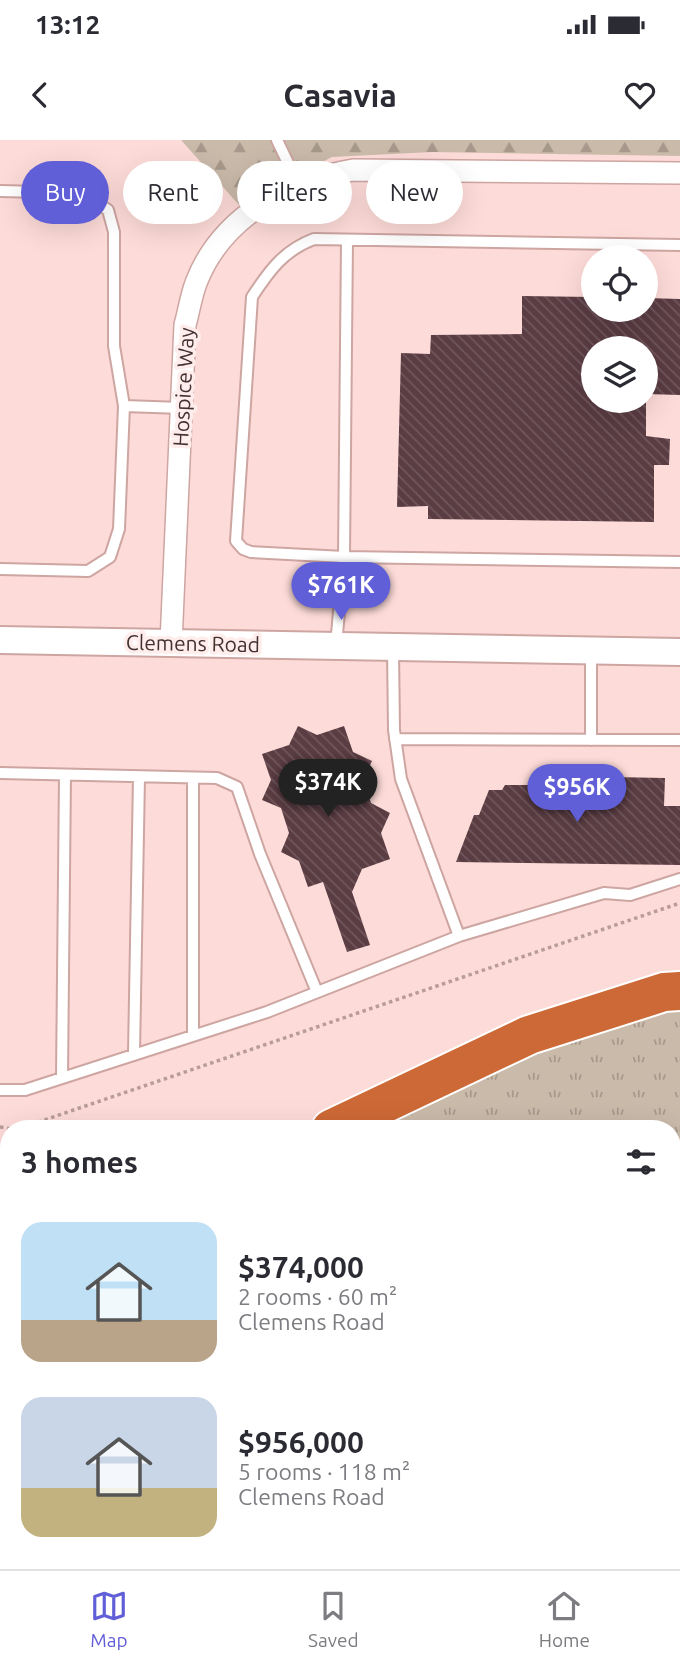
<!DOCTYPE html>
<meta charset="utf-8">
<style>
:root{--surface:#fff;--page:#f2f2f3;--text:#2b2b33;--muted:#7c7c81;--line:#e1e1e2;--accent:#615fd7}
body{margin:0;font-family:Ubuntu,sans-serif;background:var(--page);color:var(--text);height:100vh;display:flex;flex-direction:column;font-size:26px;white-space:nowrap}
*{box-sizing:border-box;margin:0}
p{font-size:23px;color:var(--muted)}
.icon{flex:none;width:38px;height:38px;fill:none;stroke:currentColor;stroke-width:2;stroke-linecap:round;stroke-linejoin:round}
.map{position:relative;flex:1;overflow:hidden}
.sheet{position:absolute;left:0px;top:980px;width:681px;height:450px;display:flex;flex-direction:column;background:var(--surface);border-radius:28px 28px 0 0;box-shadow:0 7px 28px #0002}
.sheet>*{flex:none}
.guide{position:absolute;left:21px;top:21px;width:639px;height:63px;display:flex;gap:14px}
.controls{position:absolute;left:581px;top:105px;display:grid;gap:14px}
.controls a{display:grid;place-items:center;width:77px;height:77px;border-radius:50%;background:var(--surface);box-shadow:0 7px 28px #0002;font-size:35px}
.price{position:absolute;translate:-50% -60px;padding:0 16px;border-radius:24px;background:var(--accent);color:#fff;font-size:23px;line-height:46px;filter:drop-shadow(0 2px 4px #0008)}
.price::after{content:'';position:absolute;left:50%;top:42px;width:21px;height:16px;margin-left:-10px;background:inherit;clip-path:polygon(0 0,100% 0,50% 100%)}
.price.on{background:#222;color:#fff}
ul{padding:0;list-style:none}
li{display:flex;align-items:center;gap:21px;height:175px;padding:0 21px}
li span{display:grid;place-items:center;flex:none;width:196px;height:140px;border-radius:21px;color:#555}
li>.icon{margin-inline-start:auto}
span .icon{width:84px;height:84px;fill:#fffc;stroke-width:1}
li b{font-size:30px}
h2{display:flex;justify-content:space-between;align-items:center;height:84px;padding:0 21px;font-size:30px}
.tag{padding:0 24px;border-radius:32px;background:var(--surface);box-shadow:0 7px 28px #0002;font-size:24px;line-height:63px}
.tag.on{background:var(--accent);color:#fff}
.status{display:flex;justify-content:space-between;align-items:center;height:49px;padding:0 35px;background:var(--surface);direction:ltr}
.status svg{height:19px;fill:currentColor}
header{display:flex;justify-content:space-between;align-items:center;height:91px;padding:0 21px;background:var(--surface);font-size:32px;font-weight:700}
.tab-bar{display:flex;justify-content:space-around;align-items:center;height:98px;border-top:2px solid var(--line);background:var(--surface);font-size:19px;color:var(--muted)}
.tab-bar a{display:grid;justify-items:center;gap:4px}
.tab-bar .on{color:var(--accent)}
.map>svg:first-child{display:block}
.grass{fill:url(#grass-tufts)}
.forest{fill:url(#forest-firs)}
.building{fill:url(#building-back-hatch)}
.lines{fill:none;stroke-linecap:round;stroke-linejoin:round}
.service-casing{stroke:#cda5a1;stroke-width:14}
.minor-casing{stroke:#cda5a1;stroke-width:24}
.tertiary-casing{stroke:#cda5a1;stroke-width:30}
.motorway-casing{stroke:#fff;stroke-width:42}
.path{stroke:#b79c9a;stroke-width:3.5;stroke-dasharray:3.5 3.5;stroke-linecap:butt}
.service{stroke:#fff;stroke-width:10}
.minor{stroke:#fff;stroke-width:21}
.tertiary{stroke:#fff;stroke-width:26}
.motorway{stroke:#cd6936;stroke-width:38}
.labels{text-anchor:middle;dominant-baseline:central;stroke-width:7;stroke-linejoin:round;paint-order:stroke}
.street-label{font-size:21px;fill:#413130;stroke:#feedeb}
</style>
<div class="status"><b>13:12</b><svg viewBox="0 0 49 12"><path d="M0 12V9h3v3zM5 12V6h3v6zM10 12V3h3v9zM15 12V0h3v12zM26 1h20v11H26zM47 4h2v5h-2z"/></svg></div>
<header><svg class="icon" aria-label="back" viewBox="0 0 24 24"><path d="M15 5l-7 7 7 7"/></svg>Casavia<svg class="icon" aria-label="heart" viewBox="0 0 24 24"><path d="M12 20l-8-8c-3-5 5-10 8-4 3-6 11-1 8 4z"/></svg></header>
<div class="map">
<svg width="680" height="1429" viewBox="0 0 680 1429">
<defs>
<pattern id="grass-tufts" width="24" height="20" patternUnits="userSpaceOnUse" patternTransform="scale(1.75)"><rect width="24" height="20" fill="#cabaaa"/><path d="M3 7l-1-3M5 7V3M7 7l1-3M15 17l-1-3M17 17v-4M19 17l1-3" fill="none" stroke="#a6988b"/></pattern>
<pattern id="forest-firs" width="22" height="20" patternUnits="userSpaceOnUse" patternTransform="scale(1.75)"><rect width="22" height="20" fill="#cabaaa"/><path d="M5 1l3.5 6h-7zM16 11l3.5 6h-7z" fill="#a6988b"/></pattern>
<pattern id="building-back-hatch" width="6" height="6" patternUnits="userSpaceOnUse" patternTransform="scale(1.75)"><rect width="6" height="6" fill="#5a3c43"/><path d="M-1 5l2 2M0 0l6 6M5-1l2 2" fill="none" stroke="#70575c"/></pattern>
</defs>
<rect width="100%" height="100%" fill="#fddbd8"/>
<!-- grass -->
<path class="grass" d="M680,863V1173L672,1172V989H346L485,925Z
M0,1258L9,1259V1379L0,1372Z
M672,1348L680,1349V1429H450L456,1421H672Z
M59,1421H424L418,1429H68Z"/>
<!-- forest -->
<path class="forest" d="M181,0H680V16L432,12L332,17L239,65Z"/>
<!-- building -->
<path class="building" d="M522,156L593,157V170H646V158L680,159V255L646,254V208H593V261H646V296L670,299L669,325H654V382L428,379V366L397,367L401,213L430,214L431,195L522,194Z
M298,586L317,595L344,586L353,612L372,621L363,640L371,663L390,673L381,693L390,719L362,729L352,752L370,805L347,812L323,742L308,747L299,721L281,712L289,693L281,668L262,660L271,640L262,614L289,605Z
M559,636L665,638L664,666H680V725L456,722L474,675H479L489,650H502L505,645H555Z"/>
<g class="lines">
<!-- service casing -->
<g class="service-casing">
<path id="service" d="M277,0L298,44
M0,51L82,53L108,70L114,92V206L124,266L119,389L110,417L88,431L0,429
M347,100L344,417L680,422
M124,266L182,268
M336,505L344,417L251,412L243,409L236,401L252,157C269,131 284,110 314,99L680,105
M393,509L394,590L401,639L459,796
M591,512V600
M395,599L680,600
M0,633L217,638L237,647L260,714L317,852
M193,638V894
M134,913L139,637
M62,937L65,635
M0,950H25L267,872L459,796L604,753L630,755L680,739"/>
</g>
<!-- minor casing -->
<g class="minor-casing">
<path id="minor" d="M171,503L185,185C189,171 191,156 196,143C221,77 288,41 353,30L680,33"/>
</g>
<!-- tertiary casing -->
<g class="tertiary-casing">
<path id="tertiary" d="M0,500L680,512"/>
</g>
<!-- motorway casing -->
<g class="motorway-casing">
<path id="motorway" d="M331,989L529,895L664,852L680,851
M0,1097L9,1095
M0,1153L9,1154
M672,1205H680
M0,1233L9,1234
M672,1291L680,1292
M672,1337L680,1338
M0,1391L9,1397
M41,1421L52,1429
M434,1429L439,1421"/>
</g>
<!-- path -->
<path class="path" d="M0,987L12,989
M18,989L680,763"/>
<!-- service -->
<use href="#service" class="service"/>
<!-- minor -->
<use href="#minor" class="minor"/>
<!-- tertiary -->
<use href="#tertiary" class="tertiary"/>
<!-- motorway -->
<use href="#motorway" class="motorway"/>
</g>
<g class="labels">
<!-- street labels -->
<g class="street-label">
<text transform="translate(183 247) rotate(-87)">Hospice Way</text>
<text transform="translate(193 503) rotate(1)">Clemens Road</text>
</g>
</g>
</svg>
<div class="controls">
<a><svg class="icon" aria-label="locate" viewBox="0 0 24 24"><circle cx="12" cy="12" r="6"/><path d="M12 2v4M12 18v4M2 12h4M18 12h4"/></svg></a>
<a><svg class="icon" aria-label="layers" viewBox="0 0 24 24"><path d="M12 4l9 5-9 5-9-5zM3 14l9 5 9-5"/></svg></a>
</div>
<b class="price" style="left:341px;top:482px">$761K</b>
<b class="price on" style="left:328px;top:679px">$374K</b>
<b class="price" style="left:577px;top:684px">$956K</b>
<div class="guide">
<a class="tag on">Buy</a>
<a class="tag">Rent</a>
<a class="tag">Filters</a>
<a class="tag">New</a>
</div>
<section class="sheet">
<h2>3 homes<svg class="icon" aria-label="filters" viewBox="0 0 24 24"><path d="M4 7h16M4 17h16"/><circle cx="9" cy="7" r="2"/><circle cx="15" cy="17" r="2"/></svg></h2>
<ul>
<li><span style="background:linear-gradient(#bfe0f5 70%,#b9a48a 0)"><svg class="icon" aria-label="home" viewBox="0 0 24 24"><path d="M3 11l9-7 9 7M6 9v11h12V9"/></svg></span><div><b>$374,000</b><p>2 rooms · 60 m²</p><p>Clemens Road</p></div></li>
<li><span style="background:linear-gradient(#c9d6e8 65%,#c2b280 0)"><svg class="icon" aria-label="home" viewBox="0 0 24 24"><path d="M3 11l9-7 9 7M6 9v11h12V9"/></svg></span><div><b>$956,000</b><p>5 rooms · 118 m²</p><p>Clemens Road</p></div></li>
</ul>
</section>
</div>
<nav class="tab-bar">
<a class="on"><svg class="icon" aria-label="map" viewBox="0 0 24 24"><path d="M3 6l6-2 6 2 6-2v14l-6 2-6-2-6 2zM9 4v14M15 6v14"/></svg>Map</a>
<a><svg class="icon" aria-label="saved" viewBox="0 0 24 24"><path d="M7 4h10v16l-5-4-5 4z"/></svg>Saved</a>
<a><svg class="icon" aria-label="home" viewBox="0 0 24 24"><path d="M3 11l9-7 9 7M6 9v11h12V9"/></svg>Home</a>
</nav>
